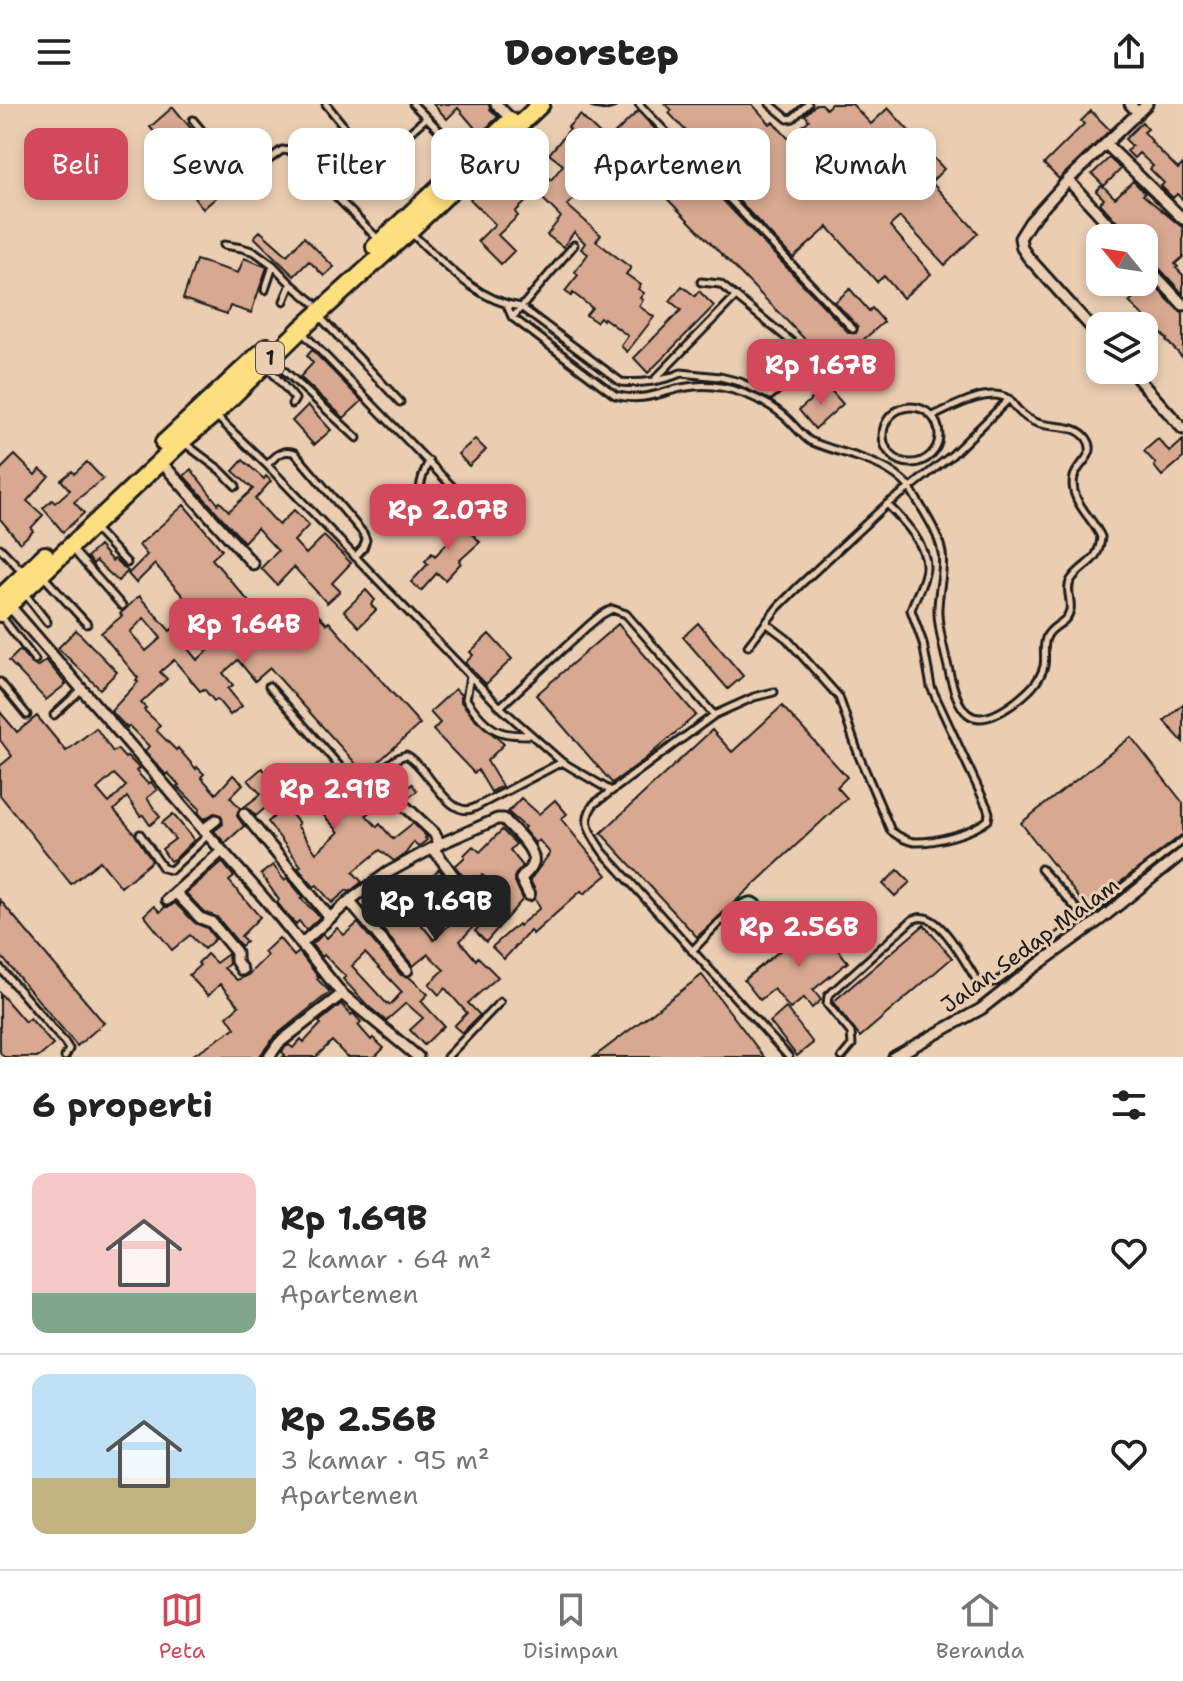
<!DOCTYPE html>
<html lang="id">
<meta charset="utf-8">
<style>
:root{--surface:#fff;--page:#f2f2f2;--text:#222;--muted:#767676;--line:#e0e0e0;--accent:#d1495b}
body{margin:0;font-family:"Shantell Sans",sans-serif;background:var(--page);color:var(--text);height:100vh;display:flex;flex-direction:column;font-size:30px;white-space:nowrap}
*{box-sizing:border-box;margin:0}
p{font-size:26px;color:var(--muted)}
.icon{flex:none;width:44px;height:44px;fill:none;stroke:currentColor;stroke-width:2;stroke-linecap:round;stroke-linejoin:round}
.map{position:relative;height:953px;overflow:hidden}
.side{display:flex;flex-direction:column;background:var(--surface);flex:1}
.side>*{flex:none}
.banner{position:absolute;left:24px;top:24px;width:1136px;height:72px;display:flex;gap:16px}
.needle{width:52px;rotate:300deg}
.tools{position:absolute;left:1086px;top:120px;display:grid;gap:16px}
.tools a{display:grid;place-items:center;width:72px;height:72px;border-radius:16px;background:var(--surface);box-shadow:0 4px 12px #0003;font-size:40px}
.price{position:absolute;translate:-50% -68px;padding:0 18px;border-radius:16px;background:var(--accent);color:#fff;font-size:26px;line-height:52px;filter:drop-shadow(0 2px 4px #0008)}
.price::after{content:'';position:absolute;left:50%;top:48px;width:24px;height:18px;margin-left:-12px;background:inherit;clip-path:polygon(0 0,100% 0,50% 100%)}
.price.selected{background:#222;color:#fff}
ul{padding:0;list-style:none}
li{display:flex;align-items:center;gap:24px;height:200px;padding:0 32px}
li+li{border-top:2px solid var(--line)}
li span{display:grid;place-items:center;flex:none;width:224px;height:160px;border-radius:16px;color:#555}
li>.icon{margin-inline-start:auto}
span .icon{width:96px;height:96px;fill:#fffc;stroke-width:1}
li b{font-size:34px}
h2{display:flex;justify-content:space-between;align-items:center;height:96px;padding:0 32px;font-size:34px}
.chip{padding:0 28px;border-radius:16px;background:var(--surface);box-shadow:0 4px 12px #0003;font-size:28px;line-height:72px}
.chip.selected{background:var(--accent);color:#fff}
header{display:flex;justify-content:space-between;align-items:center;height:104px;padding:0 32px;background:var(--surface);font-size:36px;font-weight:800}
.tab-bar{display:flex;justify-content:space-around;align-items:center;height:112px;border-top:2px solid var(--line);background:var(--surface);font-size:22px;color:var(--muted)}
.tab-bar a{display:grid;justify-items:center;gap:4px}
.tab-bar .selected{color:var(--accent)}
.map>svg:first-child{display:block}
.building{fill:#d8a890;stroke:#1c1c1c;stroke-width:2;fill-rule:evenodd}
.lines{fill:none;stroke-linecap:round;stroke-linejoin:round}
.service-casing{stroke:#1c1c1c;stroke-width:11}
.minor-casing{stroke:#1c1c1c;stroke-width:15}
.trunk-casing{stroke:#1c1c1c;stroke-width:22}
.service{stroke:#ebceb2;stroke-width:5}
.minor{stroke:#ebceb2;stroke-width:9}
.trunk{stroke:#fedf80;stroke-width:16}
.labels{text-anchor:middle;dominant-baseline:central;stroke-width:6;stroke-linejoin:round;paint-order:stroke}
.shield{fill:#ebceb2;stroke:#5a5149;stroke-width:2}
.shield-label{font-size:20px;font-weight:bold;fill:#1c1c1c}
.street-label{font-size:22px;fill:#1c1c1c;stroke:#ebceb2}
</style>
<header><svg class="icon" aria-label="menu" viewBox="0 0 24 24"><path d="M4 6h16M4 12h16M4 18h16"/></svg>Doorstep<svg class="icon" aria-label="share" viewBox="0 0 24 24"><path d="M12 15V3M7 8l5-5 5 5M5 13v7h14v-7"/></svg></header>
<div class="map">
<svg width="1183" height="953" viewBox="0 0 1183 953">
<rect width="100%" height="100%" fill="#ebceb2"/>
<filter id="ink" filterUnits="userSpaceOnUse"><feTurbulence type="fractalNoise" baseFrequency=".0125" numOctaves="2"/><feDisplacementMap in="SourceGraphic" scale="16" xChannelSelector="R" yChannelSelector="G"/><feConvolveMatrix kernelMatrix="1 2 1 2 8 2 1 2 1" color-interpolation-filters="sRGB"/></filter>
<g filter="url(#ink)">
<!-- building -->
<path class="building" d="M433,0H489L490,5L498,13L480,30L458,4L447,15Z
M665,0H752L770,20L773,18L789,35L809,16L805,11L816,0H822L826,5L831,0H852L871,20L888,4L944,65L931,78L978,129L945,161L900,113L890,122L931,170L903,194L884,172L877,178L828,123L793,154L720,77L727,71L669,9L672,6Z
M173,3L235,77L203,105L195,94L204,87L150,23Z
M638,7L849,229H856L858,223L835,198L850,185L869,207L872,204L884,218L863,236L864,238L835,266L635,62L617,78L605,66L592,82L585,76L573,91L575,94L567,101L601,131L596,137L631,164L626,170L641,181L638,185L644,189L640,194L643,196L639,202L654,213L627,248L621,242L628,232L604,214L603,216L600,213L596,218L586,211L592,204L573,189L571,192L565,187L578,171L575,168L588,150L581,145L585,139L574,128L563,143L547,131L561,113L536,88L515,108L518,112L498,131L514,147L501,160L478,137L495,120L470,95L489,76L504,92L522,74L514,67V61L509,57L520,46L551,76L563,61L549,50L570,25L568,23L580,11L607,37Z
M1091,7L1110,26L1059,75L1044,60L1084,20L1081,17Z
M1142,18L1148,25L1144,28L1152,37L1151,38L1178,65L1183,60V96L1177,90L1173,94L1161,82L1164,79L1150,65L1153,62L1139,49L1134,54L1127,47L1132,42L1125,35Z
M1109,54L1121,65L1104,82L1092,70Z
M1133,77L1145,89L1143,91L1183,124V153L1175,160L1178,163L1176,164L1183,171V190L1150,154L1144,152V134H1129L1127,129L1100,99L1104,95L1096,87L1102,81L1115,94Z
M260,127L287,151L304,133L334,163L324,172L309,157L294,172L254,133Z
M244,154L267,163L251,209L230,202L227,210L183,195L196,156L238,169Z
M1150,177L1178,206L1183,208V254L1166,236L1167,235L1129,198Z
M682,182L695,192L699,187L714,202L648,269L634,254L681,206L670,197Z
M312,246L362,297L344,314L300,273L313,259L307,252Z
M827,282L843,300L815,325L799,306Z
M308,301L331,326L314,341L292,317Z
M475,335L486,346L469,362L458,350Z
M1158,335L1170,348L1183,336V354L1162,372L1154,362L1156,360L1144,347Z
M15,351L35,371L40,365L49,372L27,397L43,411L31,424L33,427L20,439L0,415V366Z
M243,356L264,375L266,372L271,377L255,395L279,421L294,406L309,421L294,437L306,450L324,432L351,459L332,479L340,487L327,499L294,463L277,481L261,464L278,447L257,424L244,438L184,372L191,365L218,400L220,398L229,407L253,385L233,367Z
M87,358L103,375L74,398L84,409L63,428L43,404L52,396L55,399L70,386L61,376L72,367L74,370Z
M184,401L222,446L212,455L276,529L292,513L302,522L316,509L327,520L329,518L420,620L365,670L270,564L255,577L238,556L223,569L233,581L228,585L242,602L230,611L217,595L214,597L204,585L200,587L174,556L160,568L167,575L141,599L146,604L144,606L160,621L156,626L176,646L178,644L196,665L197,663L204,670L201,673L216,690L233,671L243,680L230,693L240,704L237,712L244,722L225,739L214,727L223,720L221,711L214,709L204,715L198,708L200,705L177,682L179,681L168,669L166,671L145,647L149,642L129,622L127,624L111,607L138,578L136,576L138,574L101,529L122,512L120,510L139,492L170,527L172,525L197,556L221,536L155,460L136,479L128,470L147,451L139,441ZM144,514L161,534L146,547L130,528Z
M452,408L480,438L459,457L461,459L445,476L437,469L421,487L411,478L428,460L425,457L432,449L435,452L451,435L438,422Z
M99,442L112,457L114,455L128,467L118,477L96,457L93,460L87,453Z
M366,486L375,496L371,501L376,506L359,523L344,507Z
M698,519L743,572L728,585L683,533Z
M618,520L696,611L644,656L612,679L536,591Z
M76,526L117,568L100,585L58,544Z
M489,530L512,555L486,580L465,559L473,551L470,548Z
M20,546L31,559L37,563L46,556L66,580L46,596L9,557Z
M455,585L461,591V598L474,614L504,640L487,657L502,682L491,688L478,666L474,669L433,626L440,619L430,608Z
M1183,600V638L1164,617Z
M782,602L847,673L837,683L847,694L697,833L601,729L712,626L732,648Z
M0,608L17,628L37,612L66,647L96,624L113,648L117,645L125,654L127,652L139,664L136,667L148,680L151,678L157,686L147,694L160,713L150,721L143,711L140,712L127,693L114,706L135,730L152,757L121,783L100,757L71,780L0,691V662L12,652L0,636ZM114,670L126,682L109,699L97,685Z
M1131,633L1183,699V730L1087,804L1021,719Z
M262,664L270,672L267,675L291,700L286,704L299,719L297,721L316,749L339,728L294,679L304,670L316,682L330,670L359,703L395,671L406,685L412,680L417,687L404,697L396,686L366,711L377,723L380,720L393,735L413,719L427,733L425,734L427,736L418,743L414,738L405,750L394,757L380,746L353,768L362,778L349,788L347,786L332,799L317,781L314,783L298,764L301,762L268,718L279,708L271,699L256,712L249,705L244,703L261,690L248,676Z
M521,694L539,710L555,696L567,710L561,715L607,771L584,790L581,787L533,830L530,827L504,855L492,843L518,820L519,822L540,804L535,795L536,788L530,776L550,749L539,736L535,739L523,725L525,723L508,708Z
M173,710L194,736L177,753L170,757L162,745L175,735L162,719Z
M502,726L516,740L510,746L523,762L515,771L514,775L523,795L486,838L475,827L496,806L484,795L496,782L482,771L470,781L455,762L465,753L464,751L473,742L480,748Z
M222,758L234,773L229,777L260,813L241,832L246,838L241,842L217,813L204,808L186,789Z
M273,761L284,776L287,774L303,793L300,794L320,813L306,826L299,817L296,820L288,812L277,798L279,796L261,770Z
M439,765L455,787L440,805L435,799L433,801L432,800L416,814L434,836L462,808L476,820L460,837L476,856L478,853L498,873L468,899L480,911L462,929L454,922L467,909L445,884L439,891L429,880L444,866L428,850L413,862L368,808L391,786L396,792L410,780L420,791L434,780L429,776Z
M898,766L910,778L895,792L883,780Z
M0,796L104,919L77,942L0,851Z
M175,799L195,819L207,824L215,835L204,845L190,831L172,846L144,811L154,802L160,808L165,803H169Z
M815,818L848,858L813,886L821,896L812,904L804,894L790,905L774,885L760,896L744,876Z
M358,819L401,871L409,873L428,890L421,897L444,922L424,941L410,926L423,914L406,899L386,917L368,902L343,875L346,873L324,851L322,853L312,841L323,830L327,834L337,824L344,831ZM365,849L402,888L390,901L388,899L387,900L352,862Z
M924,821L952,854L860,933L833,898Z
M279,834L294,852L299,848L319,874L317,875L330,888L274,933L259,953H190L235,924L227,912L239,902L220,880L208,892L189,871L200,861L198,859L207,850L216,859L228,850L229,860L224,864L237,876L247,872L267,852L264,848Z
M702,871L764,953H594Z
M0,889L25,918L30,914L53,941L39,953H4L0,948Z
M341,900L351,911L353,909L361,918L358,921L371,936L373,934L384,944L375,953H347L332,937L316,953H283L285,951L282,948L284,944L289,941L293,944L301,935L304,938L321,920L319,918Z
M786,904L813,939L797,952L770,918Z"/>
<g class="lines">
<!-- service casing -->
<g class="service-casing">
<path id="service" d="M326,0L354,35L358,37L370,32L387,46L391,45L426,14
M413,0L466,53
M594,0L606,2L613,0
M639,0L853,225
M770,0L788,15L793,14L808,0
M193,16L240,73L244,74L282,46L291,47L377,134
M512,30L542,60
M492,50L509,64
M411,129C443,158 476,197 521,203L621,278C640,280 663,277 681,269L720,273L740,278L770,292L802,266L807,258L803,247L720,180L701,178
M224,141L242,144L255,148L273,161L291,180L314,199
M265,186L273,162
M284,197L291,180
M507,201L512,213L615,291C648,300 665,284 695,282C724,279 761,293 783,311C793,319 800,330 810,337C844,352 884,354 910,384L887,400L800,481L778,503L748,542
M513,213L574,141
M321,214L400,298
M301,227L476,407
M274,257L357,334
M271,261V267L295,295L292,300
M656,274L736,192
M883 331a28 28 0 1 1 56 0a28 28 0 1 1-56 0Z
M215,311L267,361L500,603L562,658L474,704C448,716 428,662 406,651C389,655 380,672 361,678L348,672L269,582
M933,312C951,304 989,282 1008,295C1011,296 1014,302 1016,304C1023,312 1031,318 1041,320C1056,324 1077,320 1087,335C1098,351 1077,360 1074,373C1068,396 1093,414 1101,433C1099,460 1083,458 1071,476C1065,486 1072,495 1070,506C1067,520 1052,521 1047,532C1042,541 1046,552 1044,562C1040,578 1027,589 1014,599C969,632 958,607 948,563C944,546 939,528 938,510C937,489 945,469 942,449C938,426 921,404 910,384L952,351L1009,295
M183,338L220,366L236,382
M267,361C276,352 282,344 295,349L363,429L366,436L363,444L355,453
M424,413C418,388 418,380 429,357
M95,425L127,459
M0,444L24,469
M73,446L122,502
M44,473L87,520
M26,491L47,518
M1,512L35,556
M766,519L787,535L839,593L859,652L891,727C898,732 906,737 914,738C934,739 972,729 988,716L989,709L987,703L931,583L923,539L911,506C915,493 922,483 925,470C932,445 903,416 887,400
M470,572L466,595C474,607 489,626 504,629C512,631 522,631 530,631
M0,578L27,611
M774,588L754,593L714,611L594,700C580,718 592,732 603,748L789,953
M500,603L588,522L601,511L612,505L626,510L714,611
M54,611L81,586
M562,658L611,687
M140,730L163,764L171,766L208,731
M1084,813L1183,736
M692,847C702,837 740,792 753,797C762,801 777,821 784,828
M0,864L65,939L69,945L65,953
M447,953L500,898
M842,953L852,941L851,929L827,900L828,892L912,816C917,814 919,813 925,814C944,817 966,860 976,875L985,880L998,877L1084,813L1041,765"/>
</g>
<!-- minor casing -->
<g class="minor-casing">
<path id="minor" d="M496,0L511,15
M1130,0L1138,9
M1106,40L1183,115
M1068,76L1121,134
M1144,159L1183,201
M1100,233L1028,153L1022,144L1020,134L1030,118L1068,76L1147,0
M1130,266L1183,325
M161,358L253,460
M9,501L208,731L264,794L342,890L418,953
M407,704L434,729L440,740
M244,710L330,814
M203,726L216,716
M433,744L480,808
M176,789L200,814L211,818L236,848V857L242,866
M167,796L222,747
M349,797L407,866
M301,840L349,797L387,769L440,740L497,715H504C512,725 537,745 533,759C531,766 525,769 521,775L529,791
M269,953L279,939L342,890
M894,953L981,905L1029,867L1101,815L1183,749"/>
</g>
<!-- trunk casing -->
<g class="trunk-casing">
<path id="trunk" d="M375,143L510,17
M164,339L267,243
M0,494L45,451
M0,509L182,337L214,310L300,226L409,127L541,0"/>
</g>
<!-- service -->
<use href="#service" class="service"/>
<!-- minor -->
<use href="#minor" class="minor"/>
<!-- trunk -->
<use href="#trunk" class="trunk"/>
</g>
</g>
<g class="labels">
<!-- shield labels -->
<rect class="shield" x="256" y="238" width="28" height="32" rx="6"/>
<g class="shield-label">
<text x="270" y="254">1</text>
</g>
<!-- street labels -->
<g class="street-label">
<text transform="translate(1030 841) rotate(-36)">Jalan Sedap Malam</text>
</g>
</g>
</svg>
<div class="tools">
<a><svg class="needle" viewBox="-14 -14 28 28"><path d="M0-13l5 13h-10z" fill="#e53935"/><path d="M0 13l5-13h-10z" fill="#767676"/></svg></a>
<a><svg class="icon" aria-label="layers" viewBox="0 0 24 24"><path d="M12 4l9 5-9 5-9-5zM3 14l9 5 9-5"/></svg></a>
</div>
<b class="price" style="left:821px;top:303px">Rp 1.67B</b>
<b class="price" style="left:448px;top:448px">Rp 2.07B</b>
<b class="price" style="left:244px;top:562px">Rp 1.64B</b>
<b class="price" style="left:335px;top:727px">Rp 2.91B</b>
<b class="price selected" style="left:436px;top:839px">Rp 1.69B</b>
<b class="price" style="left:799px;top:865px">Rp 2.56B</b>
<div class="banner">
<a class="chip selected">Beli</a>
<a class="chip">Sewa</a>
<a class="chip">Filter</a>
<a class="chip">Baru</a>
<a class="chip">Apartemen</a>
<a class="chip">Rumah</a>
</div>
</div>
<section class="side">
<h2>6 properti<svg class="icon" aria-label="filters" viewBox="0 0 24 24"><path d="M4 7h16M4 17h16"/><circle cx="9" cy="7" r="2"/><circle cx="15" cy="17" r="2"/></svg></h2>
<ul>
<li><span style="background:linear-gradient(#f6c9c9 75%,#7fa58c 0)"><svg class="icon" aria-label="home" viewBox="0 0 24 24"><path d="M3 11l9-7 9 7M6 9v11h12V9"/></svg></span><div><b>Rp 1.69B</b><p>2 kamar · 64 m²</p><p>Apartemen</p></div><svg class="icon" aria-label="heart" viewBox="0 0 24 24"><path d="M12 20l-8-8c-3-5 5-10 8-4 3-6 11-1 8 4z"/></svg></li>
<li><span style="background:linear-gradient(#bfe0f5 65%,#c2b280 0)"><svg class="icon" aria-label="home" viewBox="0 0 24 24"><path d="M3 11l9-7 9 7M6 9v11h12V9"/></svg></span><div><b>Rp 2.56B</b><p>3 kamar · 95 m²</p><p>Apartemen</p></div><svg class="icon" aria-label="heart" viewBox="0 0 24 24"><path d="M12 20l-8-8c-3-5 5-10 8-4 3-6 11-1 8 4z"/></svg></li>
</ul>
</section>
<nav class="tab-bar">
<a class="selected"><svg class="icon" aria-label="map" viewBox="0 0 24 24"><path d="M3 6l6-2 6 2 6-2v14l-6 2-6-2-6 2zM9 4v14M15 6v14"/></svg>Peta</a>
<a><svg class="icon" aria-label="saved" viewBox="0 0 24 24"><path d="M7 4h10v16l-5-4-5 4z"/></svg>Disimpan</a>
<a><svg class="icon" aria-label="home" viewBox="0 0 24 24"><path d="M3 11l9-7 9 7M6 9v11h12V9"/></svg>Beranda</a>
</nav>
